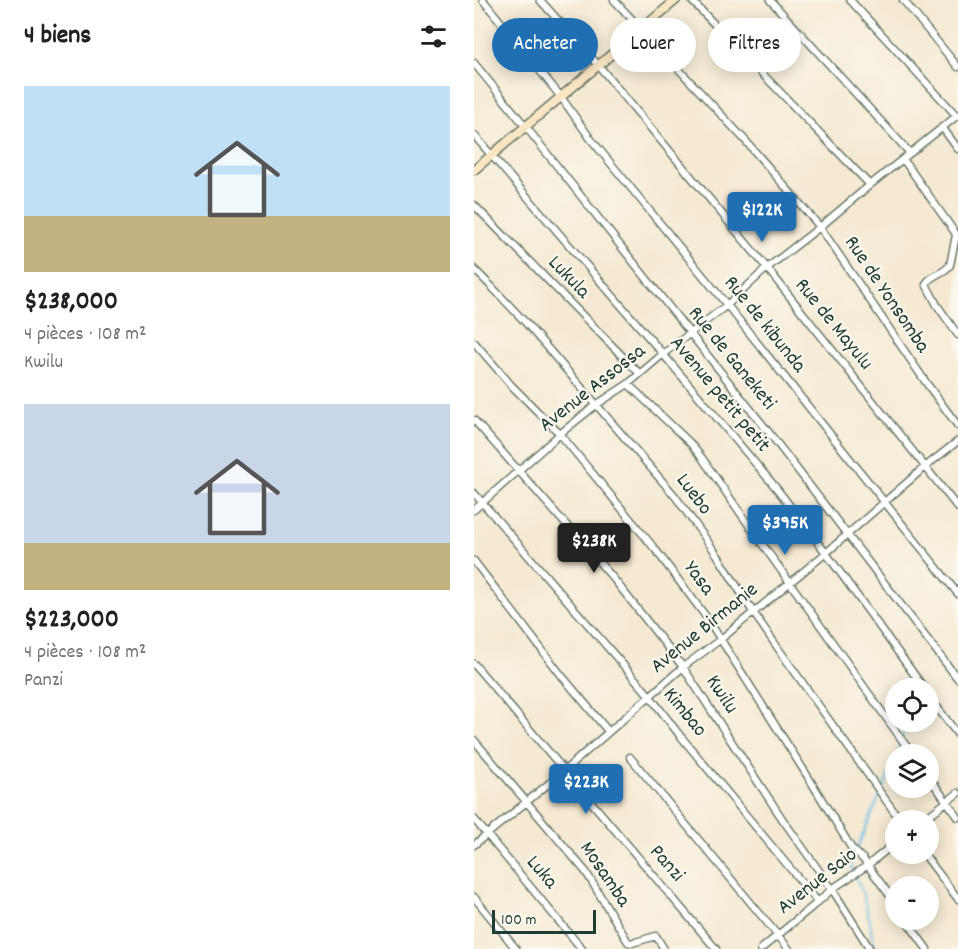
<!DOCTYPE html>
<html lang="fr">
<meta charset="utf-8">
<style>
:root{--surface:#fff;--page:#f2f2f2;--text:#202124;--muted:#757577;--accent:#1f6fb2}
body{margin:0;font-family:Dekko,sans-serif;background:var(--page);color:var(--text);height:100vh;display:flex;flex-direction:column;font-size:22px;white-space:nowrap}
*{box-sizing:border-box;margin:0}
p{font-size:20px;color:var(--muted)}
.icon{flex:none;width:33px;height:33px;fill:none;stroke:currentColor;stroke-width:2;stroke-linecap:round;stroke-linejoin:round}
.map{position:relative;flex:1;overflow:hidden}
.panel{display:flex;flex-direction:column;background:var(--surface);width:474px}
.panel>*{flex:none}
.guide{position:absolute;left:18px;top:18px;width:375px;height:54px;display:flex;gap:12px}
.fabs{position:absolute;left:411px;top:678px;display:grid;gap:12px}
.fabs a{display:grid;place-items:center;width:54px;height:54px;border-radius:50%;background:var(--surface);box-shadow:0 3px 15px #0003;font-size:30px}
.scale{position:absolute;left:18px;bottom:15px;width:104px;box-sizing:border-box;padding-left:6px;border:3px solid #1f3d34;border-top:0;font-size:16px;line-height:21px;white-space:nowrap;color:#1f3d34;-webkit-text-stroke:4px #fbf7ec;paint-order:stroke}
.price{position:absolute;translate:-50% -51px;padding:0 14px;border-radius:6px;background:var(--accent);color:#fff;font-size:20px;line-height:39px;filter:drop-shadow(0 2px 3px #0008)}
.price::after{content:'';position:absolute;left:50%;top:36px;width:18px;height:14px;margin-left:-9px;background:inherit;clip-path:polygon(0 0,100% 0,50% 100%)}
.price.active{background:#222;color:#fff}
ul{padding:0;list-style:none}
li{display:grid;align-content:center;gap:12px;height:318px;padding:0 24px}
li span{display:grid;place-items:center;height:186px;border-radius:0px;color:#555}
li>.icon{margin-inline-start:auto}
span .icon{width:108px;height:108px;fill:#fffc;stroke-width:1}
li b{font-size:26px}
h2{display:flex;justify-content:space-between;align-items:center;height:72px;padding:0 24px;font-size:26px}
.chip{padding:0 21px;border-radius:27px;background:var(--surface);box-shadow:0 3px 15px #0003;font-size:21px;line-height:54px}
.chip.active{background:var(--accent);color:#fff}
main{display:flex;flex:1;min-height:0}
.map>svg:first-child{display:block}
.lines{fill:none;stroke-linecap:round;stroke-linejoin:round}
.stream{stroke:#6bc1e8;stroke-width:2}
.street-casing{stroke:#6a796b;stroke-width:9}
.secondary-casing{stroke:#6a796b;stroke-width:11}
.street{stroke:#fff;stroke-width:6}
.secondary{stroke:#fbe6c4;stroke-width:8}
.labels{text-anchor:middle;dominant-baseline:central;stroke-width:4.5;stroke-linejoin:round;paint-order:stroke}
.street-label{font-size:21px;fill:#1f3d34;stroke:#fbf7ec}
</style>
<main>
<section class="panel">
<h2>4 biens<svg class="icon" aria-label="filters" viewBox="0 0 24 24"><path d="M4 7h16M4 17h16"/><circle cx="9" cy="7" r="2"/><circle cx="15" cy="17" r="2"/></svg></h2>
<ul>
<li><span style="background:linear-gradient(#bfe0f5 70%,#c2b280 0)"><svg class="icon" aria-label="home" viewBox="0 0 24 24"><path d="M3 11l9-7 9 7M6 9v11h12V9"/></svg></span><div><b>$238,000</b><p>4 pièces · 108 m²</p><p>Kwilu</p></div></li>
<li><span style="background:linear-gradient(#c9d6e8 75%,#c2b280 0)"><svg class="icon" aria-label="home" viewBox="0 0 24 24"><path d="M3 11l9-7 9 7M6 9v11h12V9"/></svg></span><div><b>$223,000</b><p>4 pièces · 108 m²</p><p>Panzi</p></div></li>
</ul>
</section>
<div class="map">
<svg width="484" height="949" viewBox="0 0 484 949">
<rect width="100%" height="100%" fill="#fbf7ec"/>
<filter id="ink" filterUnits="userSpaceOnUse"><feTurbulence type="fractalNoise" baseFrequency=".0167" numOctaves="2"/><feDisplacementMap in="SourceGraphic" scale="12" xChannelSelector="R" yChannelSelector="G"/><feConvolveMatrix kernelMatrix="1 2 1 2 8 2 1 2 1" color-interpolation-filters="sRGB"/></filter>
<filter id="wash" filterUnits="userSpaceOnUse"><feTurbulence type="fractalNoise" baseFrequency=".008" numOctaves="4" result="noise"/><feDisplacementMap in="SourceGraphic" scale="24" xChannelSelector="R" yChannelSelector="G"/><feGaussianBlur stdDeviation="1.35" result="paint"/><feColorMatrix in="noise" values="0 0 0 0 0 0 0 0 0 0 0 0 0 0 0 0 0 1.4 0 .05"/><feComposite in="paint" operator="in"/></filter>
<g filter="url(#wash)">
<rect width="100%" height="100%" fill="#f5e9d2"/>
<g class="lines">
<!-- stream -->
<path class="stream" d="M423,754L433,722
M400,949L396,922L388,892L376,864L422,759"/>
</g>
</g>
<g filter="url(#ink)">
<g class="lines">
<!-- street casing -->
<g class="street-casing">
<path id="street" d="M9,0L87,97L116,138L253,305L484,594
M66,0L125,66L293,268L484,508
M140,0L270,139L346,227L453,384L484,426
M217,0L396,185
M296,0L436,153
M376,0L483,116
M429,0L484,67
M0,63L52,127L293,430L484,679
M468,127L484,149
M0,135L189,354L303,489L352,553L450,688
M429,159L484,237
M0,205L165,373
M482,235L476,265C470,274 457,274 452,284L463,305L484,335
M0,269L17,286L51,322L201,496L244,556L279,612L306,651L426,820
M0,342L37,385L86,434L181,549L233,618L336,780L378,849L389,859L422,904
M154,384L216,443L228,458L279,531L438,754
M0,420L139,578L209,667L259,744L309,820L358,889L396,949
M0,493L175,695L204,733L344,902
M0,510L87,433L122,405L154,384L189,354L253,305L293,268L346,227L396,185L484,115
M0,561L88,676L134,731
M0,664L242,949
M454,695L484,735
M0,740L112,872L154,942L158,943L182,936L190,949
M156,757L315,949
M454,776L484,817
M0,819L108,949
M449,820L484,793
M0,845L90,771L209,667L247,639L352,553L452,466L484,441
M450,854L484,899
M0,897L42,949
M432,920L453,949
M287,949L344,902L358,889L394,865L422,842"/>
</g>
<!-- secondary casing -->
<g class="secondary-casing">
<path id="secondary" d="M0,170L202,0"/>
</g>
<!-- street -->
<use href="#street" class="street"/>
<!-- secondary -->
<use href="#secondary" class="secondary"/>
</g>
</g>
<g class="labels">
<!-- street labels -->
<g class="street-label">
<text transform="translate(94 278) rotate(46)">Lukula</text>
<text transform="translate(412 295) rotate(56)">Rue de Yonsomba</text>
<text transform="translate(290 325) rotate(51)">Rue de kibunda</text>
<text transform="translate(359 325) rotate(51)">Rue de Mayulu</text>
<text transform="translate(257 359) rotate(51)">Rue de Ganeketi</text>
<text transform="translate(119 389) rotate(-38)">Avenue Assossa</text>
<text transform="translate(245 395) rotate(50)">Avenue petit petit</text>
<text transform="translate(219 495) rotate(53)">Luebo</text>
<text transform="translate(224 579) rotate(53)">Yasa</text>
<text transform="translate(231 629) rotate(-39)">Avenue Birmanie</text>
<text transform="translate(247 695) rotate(57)">Kwilu</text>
<text transform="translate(210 713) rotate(51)">Kimbao</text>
<text transform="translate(192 864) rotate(49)">Panzi</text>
<text transform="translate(67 873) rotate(50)">Luka</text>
<text transform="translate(130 875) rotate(56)">Mosamba</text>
<text transform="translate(344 882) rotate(-38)">Avenue Saio</text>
</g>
</g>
</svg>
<div class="fabs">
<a><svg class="icon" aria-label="locate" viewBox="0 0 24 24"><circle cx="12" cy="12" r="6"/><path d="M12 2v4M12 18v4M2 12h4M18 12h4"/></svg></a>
<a><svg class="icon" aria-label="layers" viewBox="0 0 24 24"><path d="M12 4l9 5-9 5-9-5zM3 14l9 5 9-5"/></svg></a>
<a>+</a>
<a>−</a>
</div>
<div class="scale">100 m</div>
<b class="price" style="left:288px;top:243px">$122K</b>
<b class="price" style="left:311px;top:556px">$395K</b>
<b class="price active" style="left:120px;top:574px">$238K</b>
<b class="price" style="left:112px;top:815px">$223K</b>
<div class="guide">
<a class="chip active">Acheter</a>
<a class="chip">Louer</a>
<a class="chip">Filtres</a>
</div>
</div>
</main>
